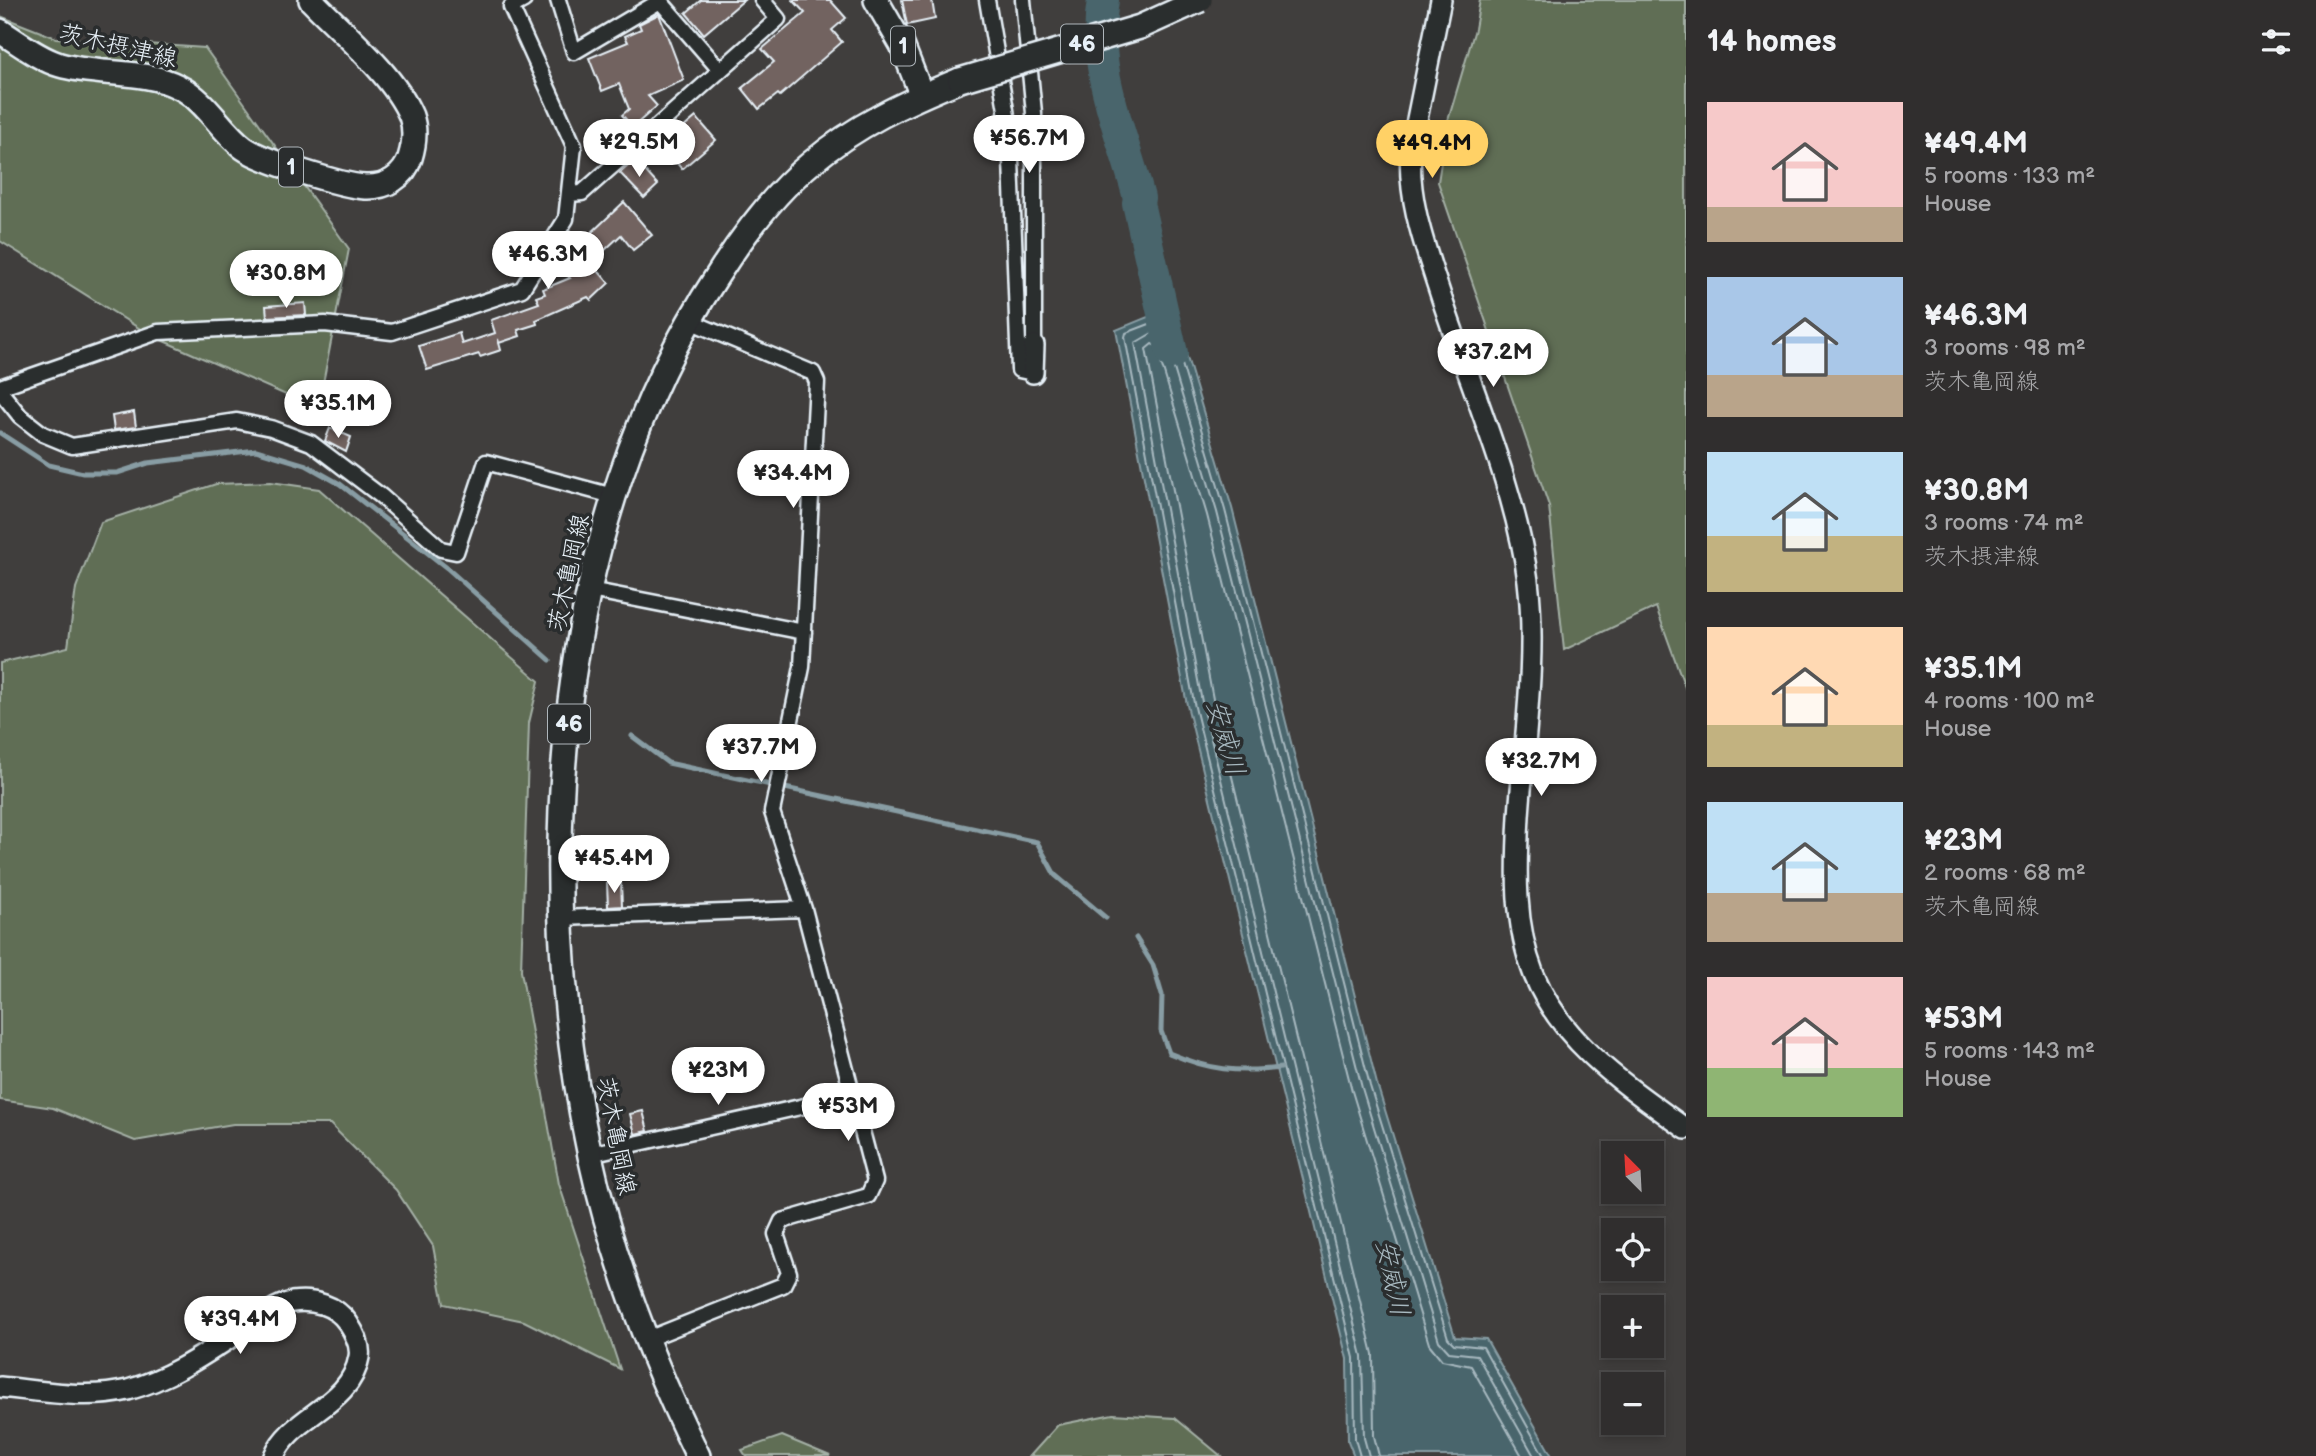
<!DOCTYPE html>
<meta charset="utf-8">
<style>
:root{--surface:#302e2e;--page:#383636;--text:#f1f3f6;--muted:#a8a8aa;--line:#4b4a4a;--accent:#ffd166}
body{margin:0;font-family:"Balsamiq Sans","Klee One",sans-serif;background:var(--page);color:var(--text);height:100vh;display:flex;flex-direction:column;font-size:26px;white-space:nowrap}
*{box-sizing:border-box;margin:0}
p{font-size:23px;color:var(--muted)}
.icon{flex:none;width:38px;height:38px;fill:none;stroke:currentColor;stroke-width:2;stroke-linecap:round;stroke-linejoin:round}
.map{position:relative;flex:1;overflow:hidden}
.drawer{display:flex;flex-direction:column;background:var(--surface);width:630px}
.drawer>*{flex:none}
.needle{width:46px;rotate:336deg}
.fabs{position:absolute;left:1601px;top:1141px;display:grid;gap:14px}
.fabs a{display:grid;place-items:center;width:63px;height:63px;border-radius:0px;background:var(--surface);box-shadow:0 4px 10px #0003,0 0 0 2px var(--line);font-size:35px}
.price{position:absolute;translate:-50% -60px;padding:0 16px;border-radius:24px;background:#fff;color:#222;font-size:23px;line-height:46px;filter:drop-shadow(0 2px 4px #0008)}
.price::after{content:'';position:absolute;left:50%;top:42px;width:21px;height:16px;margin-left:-10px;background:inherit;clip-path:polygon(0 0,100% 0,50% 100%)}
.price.active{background:var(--accent);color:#111}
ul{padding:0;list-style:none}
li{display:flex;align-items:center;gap:21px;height:175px;padding:0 21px}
li span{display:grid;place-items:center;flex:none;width:196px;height:140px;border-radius:0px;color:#555}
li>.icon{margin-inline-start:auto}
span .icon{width:84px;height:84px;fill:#fffc;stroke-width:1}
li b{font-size:30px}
h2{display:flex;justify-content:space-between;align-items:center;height:84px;padding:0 21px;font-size:30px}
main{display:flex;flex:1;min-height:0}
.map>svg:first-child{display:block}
.green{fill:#616e55;stroke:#a4b0a6;stroke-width:2}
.water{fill:#48656c;stroke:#889da4;stroke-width:2}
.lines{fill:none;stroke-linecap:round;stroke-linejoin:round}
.shore{stroke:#a8b9c0;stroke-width:2}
.stream{stroke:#889da4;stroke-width:5}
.river{stroke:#48656c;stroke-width:32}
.building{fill:#726461;stroke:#e8f1f8;stroke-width:2}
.street-casing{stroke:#e8f1f8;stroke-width:19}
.secondary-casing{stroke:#e8f1f8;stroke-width:24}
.primary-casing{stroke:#e8f1f8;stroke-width:28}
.street{stroke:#2a2d2e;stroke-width:14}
.secondary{stroke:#2a2d2e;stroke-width:19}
.primary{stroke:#2a2d2e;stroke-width:23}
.primary-bridge-casing{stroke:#e8f1f8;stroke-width:28;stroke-linecap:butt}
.primary-bridge{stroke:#2a2d2e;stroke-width:23}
.labels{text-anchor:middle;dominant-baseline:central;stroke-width:7;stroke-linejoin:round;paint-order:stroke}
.shield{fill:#2a2d2e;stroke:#afb6bb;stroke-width:2}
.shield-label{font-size:23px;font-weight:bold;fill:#e8f1f8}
.street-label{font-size:24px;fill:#e8f1f8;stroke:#2a2d2e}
.water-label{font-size:26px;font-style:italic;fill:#a8b9c0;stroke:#2a2d2e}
</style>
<main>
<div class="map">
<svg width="1686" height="1456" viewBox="0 0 1686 1456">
<rect width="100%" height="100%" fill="#403e3d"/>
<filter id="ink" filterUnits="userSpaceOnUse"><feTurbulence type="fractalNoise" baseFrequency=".0143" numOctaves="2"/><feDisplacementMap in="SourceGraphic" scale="14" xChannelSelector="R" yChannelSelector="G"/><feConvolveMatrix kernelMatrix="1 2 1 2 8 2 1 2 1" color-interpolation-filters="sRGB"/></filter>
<g filter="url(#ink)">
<!-- green -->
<path class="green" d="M1480,0H1686V690L1656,607L1564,650L1549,506L1438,182L1447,124L1475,29Z
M0,16L56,38L205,48L349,249L318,409L150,335L0,241Z
M271,482L319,489L539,681L529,723L521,971L559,1184L620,1369L524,1321L444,1304L433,1246L396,1190L330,1124H233L135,1141L53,1108L0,1100V663L68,647L76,588L101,522L216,484Z
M1113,1414L1175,1418L1221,1456H1030L1058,1425Z
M782,1436L830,1456H746L742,1450Z"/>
<!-- water -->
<path class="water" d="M1172,307L1232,508L1377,1084L1455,1337L1486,1339L1552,1456H1354L1348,1441L1347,1359L1187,705L1116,330Z"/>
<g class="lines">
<!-- shore -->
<path class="shore" d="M1360,1456L1355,1439L1354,1358L1194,703L1125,337L1126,333L1165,318L1169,320L1225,510L1370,1086L1448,1338L1454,1344L1483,1347L1544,1456
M1369,1456L1364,1438L1362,1356L1202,702L1135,343L1159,329L1163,332L1217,512L1362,1088L1439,1341L1449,1352L1477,1355L1534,1456
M1379,1456L1374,1436L1373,1354L1213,699L1146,349L1152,344L1156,346L1207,515L1352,1091L1429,1344L1442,1360L1471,1366L1522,1456"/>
<!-- stream -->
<path class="stream" d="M0,433L49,465L83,473H117L148,463L256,450L306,465L340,484L447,568L550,660
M632,736L668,763L1037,842L1055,875L1106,918
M1136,938L1153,965L1162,995L1161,1031L1169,1053C1209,1070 1237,1073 1281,1068"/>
<!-- river -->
<path class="river" d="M1103,0C1091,71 1122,131 1139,198L1138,203L1172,353"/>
</g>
<!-- building -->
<path class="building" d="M701,0H744L704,34L686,13Z
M793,0H830L846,18L832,30L842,42L780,96L778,94L759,109L742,88L774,62L762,49L805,13Z
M902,0H932L935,19L907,25Z
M659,14L684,80L648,96L657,106L633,127L622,115L629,109L619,84L602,91L589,58L628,42L625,36L641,29L639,24Z
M696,117L716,140L682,169L662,146Z
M635,160L658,185L644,198L620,173Z
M624,202L652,235L633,250L621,235L591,263L609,283L591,300L588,297L536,320L537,324L518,330L520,336L499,343L498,339L501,350L480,357L479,354L427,370L419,346L459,333L462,344L495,333L491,320L539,303L536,297L545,294L543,289L570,278L553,260L567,247L571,252Z
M305,303L306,315L267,317L266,306Z
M134,412L136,427L114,430L112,416Z
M330,428L351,437L346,452L325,441Z
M607,883H621L622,906L608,907Z
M643,1111L648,1131L635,1134L630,1114Z"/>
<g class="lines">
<!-- street casing -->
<g class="street-casing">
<path id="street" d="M558,0L574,52L660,1L719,69
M987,0L1010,133L1019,370L1033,373
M1023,0L1034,113V345
M569,194L582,193L778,19L762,0
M0,387L158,332L325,324L392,332L522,289L566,219L574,146L511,7L524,0
M0,391L20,416L43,434L72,446L237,421L271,428L311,443L381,496L441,549L456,552L486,462L613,496
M590,590L804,632
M561,918L804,909
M590,1154L854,1095
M645,1340L783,1285L789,1273L776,1234L782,1221L868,1196L875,1181L804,909L772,812L802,667L817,382L813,373L687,320"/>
</g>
<!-- secondary casing -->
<g class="secondary-casing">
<path id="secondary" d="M1441,0L1411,149C1407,197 1424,244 1439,290C1468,381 1516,487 1528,581C1537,656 1524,741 1519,816C1516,870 1514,924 1534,975C1563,1045 1627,1086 1686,1129
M1033,373L1034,345
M0,1387C41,1391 87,1400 128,1390C168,1379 201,1357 236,1334C251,1324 274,1305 292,1302C313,1299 336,1305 348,1323C354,1332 361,1346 359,1357C351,1406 291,1415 274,1456"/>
</g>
<!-- primary casing -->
<g class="primary-casing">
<path id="primary" d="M876,0L902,45L922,96
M0,31C18,42 39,59 60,65C97,76 145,69 179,87C206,100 221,131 244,148C262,161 343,186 365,187C386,188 404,177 410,158C414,145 416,130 411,116C394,75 342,32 311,0
M698,1456C651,1360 613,1261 590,1156C529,873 555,522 717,276C743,235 773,194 811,163C856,125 906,102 960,80"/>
</g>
<!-- street -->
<use href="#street" class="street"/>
<!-- secondary -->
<use href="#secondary" class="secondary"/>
<!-- primary -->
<use href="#primary" class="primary"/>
<!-- primary-bridge casing -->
<g class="primary-bridge-casing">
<path id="primary-bridge" d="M960,80L1140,27L1200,0"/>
</g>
<!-- primary-bridge -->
<use href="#primary-bridge" class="primary-bridge"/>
</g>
</g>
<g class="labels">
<!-- shield labels -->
<g class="shield">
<rect x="1061" y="24.5" width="42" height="39" rx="5"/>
<rect x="891" y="26.5" width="24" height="39" rx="5"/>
<rect x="279" y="147.5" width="24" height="39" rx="5"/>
<rect x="548" y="704.5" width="42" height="39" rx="5"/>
</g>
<g class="shield-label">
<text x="1082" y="44">46</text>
<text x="903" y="46">1</text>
<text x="291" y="167">1</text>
<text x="569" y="724">46</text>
</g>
<!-- street labels -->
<g class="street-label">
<text transform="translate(118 46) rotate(13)">茨木摂津線</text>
<text transform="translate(569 573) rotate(-78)">茨木亀岡線</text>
<text transform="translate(616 1136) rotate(79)">茨木亀岡線</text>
</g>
<!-- water labels -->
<g class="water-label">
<text transform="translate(1225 738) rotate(74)">安威川</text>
<text transform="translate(1392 1278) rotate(78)">安威川</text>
</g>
</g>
</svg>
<div class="fabs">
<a><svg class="needle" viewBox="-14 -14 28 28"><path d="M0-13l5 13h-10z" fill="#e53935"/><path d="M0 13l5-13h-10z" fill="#a8a8aa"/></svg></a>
<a><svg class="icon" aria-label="locate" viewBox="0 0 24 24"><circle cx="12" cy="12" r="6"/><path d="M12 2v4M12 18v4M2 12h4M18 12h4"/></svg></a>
<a>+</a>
<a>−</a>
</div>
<b class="price" style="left:1029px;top:175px">¥56.7M</b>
<b class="price" style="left:639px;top:179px">¥29.5M</b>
<b class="price active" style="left:1432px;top:180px">¥49.4M</b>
<b class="price" style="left:548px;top:291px">¥46.3M</b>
<b class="price" style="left:286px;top:310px">¥30.8M</b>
<b class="price" style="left:1493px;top:389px">¥37.2M</b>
<b class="price" style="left:338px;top:440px">¥35.1M</b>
<b class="price" style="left:793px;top:510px">¥34.4M</b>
<b class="price" style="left:761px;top:784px">¥37.7M</b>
<b class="price" style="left:1541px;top:798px">¥32.7M</b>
<b class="price" style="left:614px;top:895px">¥45.4M</b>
<b class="price" style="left:718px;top:1107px">¥23M</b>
<b class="price" style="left:848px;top:1143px">¥53M</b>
<b class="price" style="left:240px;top:1356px">¥39.4M</b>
</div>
<section class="drawer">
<h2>14 homes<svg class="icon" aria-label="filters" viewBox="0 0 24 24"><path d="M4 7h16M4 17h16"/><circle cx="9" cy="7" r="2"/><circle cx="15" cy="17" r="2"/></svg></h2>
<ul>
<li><span style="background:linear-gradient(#f6c9c9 75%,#b9a48a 0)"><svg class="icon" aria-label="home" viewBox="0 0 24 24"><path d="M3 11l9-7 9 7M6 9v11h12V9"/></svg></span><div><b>¥49.4M</b><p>5 rooms · 133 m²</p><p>House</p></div></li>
<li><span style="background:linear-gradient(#a9c7e8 70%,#b9a48a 0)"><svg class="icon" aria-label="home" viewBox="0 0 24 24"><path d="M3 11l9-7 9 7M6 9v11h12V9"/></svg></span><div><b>¥46.3M</b><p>3 rooms · 98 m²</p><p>茨木亀岡線</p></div></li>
<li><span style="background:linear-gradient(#bfe0f5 60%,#c2b280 0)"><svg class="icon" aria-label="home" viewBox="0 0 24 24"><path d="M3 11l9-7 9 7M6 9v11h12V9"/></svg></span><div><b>¥30.8M</b><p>3 rooms · 74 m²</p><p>茨木摂津線</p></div></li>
<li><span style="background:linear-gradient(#ffd9b3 70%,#c2b280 0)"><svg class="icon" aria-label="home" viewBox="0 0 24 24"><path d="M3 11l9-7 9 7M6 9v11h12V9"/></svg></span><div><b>¥35.1M</b><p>4 rooms · 100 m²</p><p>House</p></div></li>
<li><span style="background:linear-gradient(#bfe0f5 65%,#b9a48a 0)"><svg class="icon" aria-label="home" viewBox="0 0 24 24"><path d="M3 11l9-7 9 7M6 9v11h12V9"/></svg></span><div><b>¥23M</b><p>2 rooms · 68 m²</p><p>茨木亀岡線</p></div></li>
<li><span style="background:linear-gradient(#f6c9c9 65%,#8fb573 0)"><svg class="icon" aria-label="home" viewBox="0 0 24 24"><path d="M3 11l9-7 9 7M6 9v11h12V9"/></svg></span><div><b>¥53M</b><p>5 rooms · 143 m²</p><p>House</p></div></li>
</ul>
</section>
</main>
